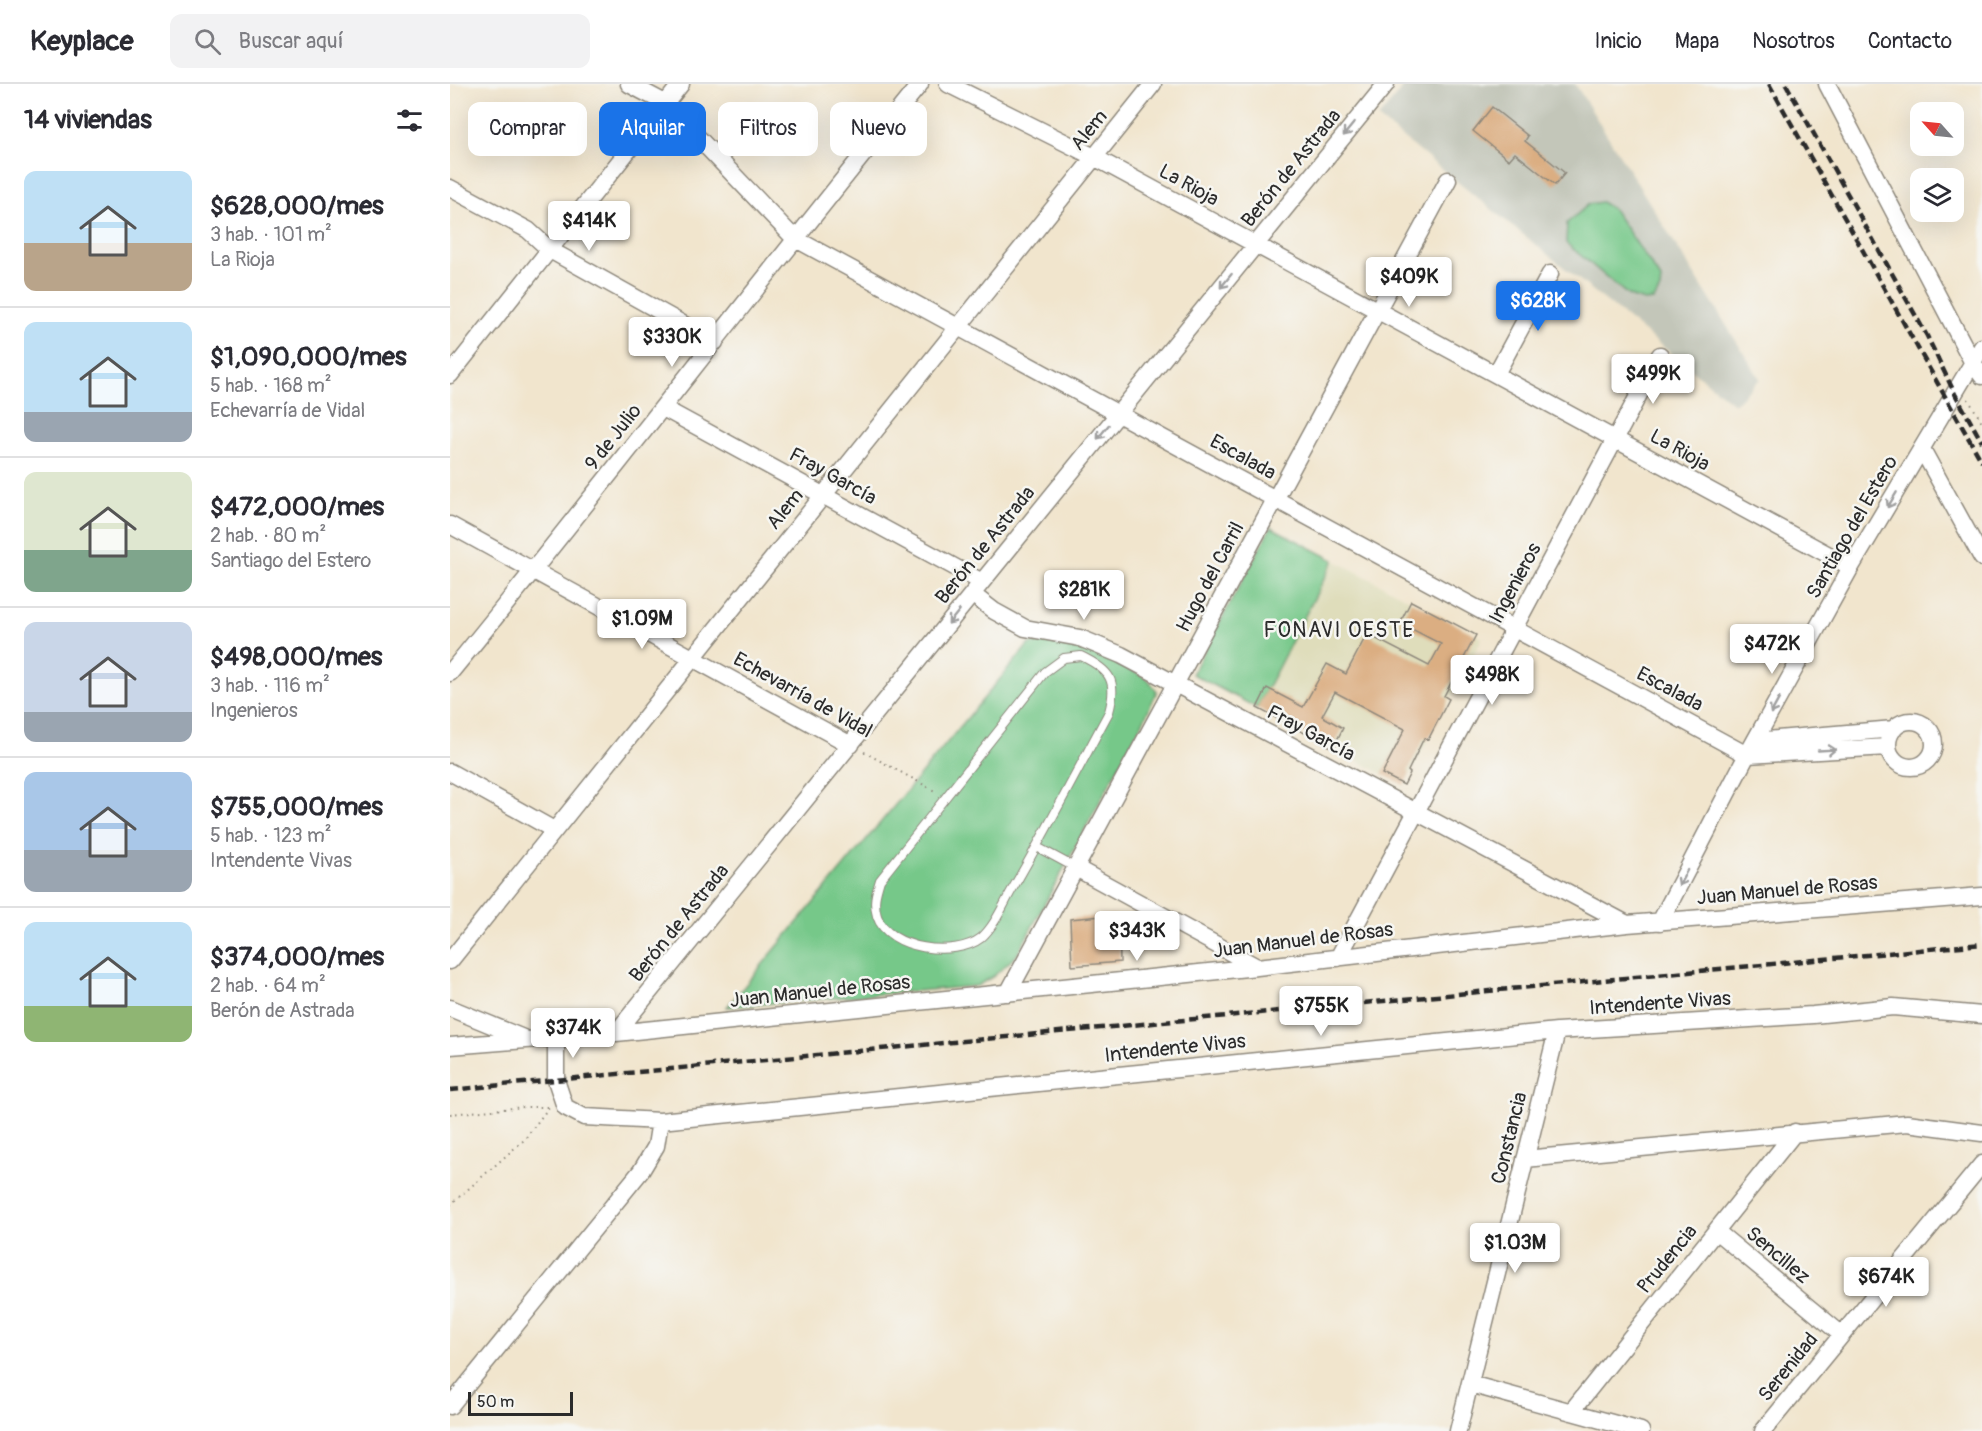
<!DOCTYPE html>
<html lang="es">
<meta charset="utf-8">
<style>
:root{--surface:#fff;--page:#f2f2f3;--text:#2b2b33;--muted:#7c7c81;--line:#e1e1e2;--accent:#1a73e8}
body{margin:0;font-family:Pangolin,sans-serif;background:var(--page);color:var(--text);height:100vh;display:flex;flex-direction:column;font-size:22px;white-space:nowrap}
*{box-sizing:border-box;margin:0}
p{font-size:20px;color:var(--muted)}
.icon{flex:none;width:33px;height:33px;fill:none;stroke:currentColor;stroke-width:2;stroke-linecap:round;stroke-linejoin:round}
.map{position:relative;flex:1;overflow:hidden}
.details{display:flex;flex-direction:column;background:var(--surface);width:450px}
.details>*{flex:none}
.hud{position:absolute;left:18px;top:18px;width:570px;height:54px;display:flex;gap:12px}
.needle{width:39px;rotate:297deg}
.controls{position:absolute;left:1460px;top:18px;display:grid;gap:12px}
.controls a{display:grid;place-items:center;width:54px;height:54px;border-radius:12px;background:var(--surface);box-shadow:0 6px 24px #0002;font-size:30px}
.scale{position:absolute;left:18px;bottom:15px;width:105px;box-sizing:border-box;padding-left:6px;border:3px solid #2b2b2b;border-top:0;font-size:16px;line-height:21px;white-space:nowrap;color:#2b2b2b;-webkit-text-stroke:4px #f6f6f2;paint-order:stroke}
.price{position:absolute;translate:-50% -51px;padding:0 14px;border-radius:6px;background:#fff;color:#222;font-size:20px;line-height:39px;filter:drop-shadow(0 2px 3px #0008)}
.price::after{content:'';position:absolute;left:50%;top:36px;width:18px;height:14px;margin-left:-9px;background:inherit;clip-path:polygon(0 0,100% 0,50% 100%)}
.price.active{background:var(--accent);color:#fff}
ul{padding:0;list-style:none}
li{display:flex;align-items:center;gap:18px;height:150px;padding:0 24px}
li+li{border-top:2px solid var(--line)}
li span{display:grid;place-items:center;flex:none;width:168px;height:120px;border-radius:12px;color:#555}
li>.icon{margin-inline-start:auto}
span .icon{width:72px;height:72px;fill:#fffc;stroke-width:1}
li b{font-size:26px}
h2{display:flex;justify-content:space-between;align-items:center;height:72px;padding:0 24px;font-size:26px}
.pill{padding:0 21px;border-radius:12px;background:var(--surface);box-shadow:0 6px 24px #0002;font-size:21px;line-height:54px}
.pill.active{background:var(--accent);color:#fff}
header{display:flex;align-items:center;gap:36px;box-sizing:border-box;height:84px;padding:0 30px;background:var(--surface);border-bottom:2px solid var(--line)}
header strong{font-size:28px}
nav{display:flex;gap:33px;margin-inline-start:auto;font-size:21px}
.search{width:420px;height:54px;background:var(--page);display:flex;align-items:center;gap:15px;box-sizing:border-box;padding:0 21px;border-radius:12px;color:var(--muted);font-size:22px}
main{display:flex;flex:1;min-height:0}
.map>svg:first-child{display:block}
.built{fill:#dfddbb}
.industrial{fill:#c3c6b9}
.green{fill:#76c889;stroke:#507a5a;stroke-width:1.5}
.building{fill:#dbae82}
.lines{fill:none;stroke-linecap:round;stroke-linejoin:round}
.lane-casing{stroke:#8e887c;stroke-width:10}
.street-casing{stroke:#8e887c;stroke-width:19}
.path{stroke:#8e887c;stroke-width:2;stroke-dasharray:1.5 4.5;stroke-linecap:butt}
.lane{stroke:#fff;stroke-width:8}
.street{stroke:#fff;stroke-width:16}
.rail{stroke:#2b2b2b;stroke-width:4.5;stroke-dasharray:9 4.5;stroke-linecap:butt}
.oneway{stroke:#a0a0a0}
.labels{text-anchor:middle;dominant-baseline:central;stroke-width:5;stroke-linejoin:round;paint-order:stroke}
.street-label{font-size:20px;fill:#2b2b2b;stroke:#f6f6f2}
.neighbourhood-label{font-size:21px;letter-spacing:1.5px;fill:#2b2b2b;stroke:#f6f6f2}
</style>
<header>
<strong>Keyplace</strong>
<div class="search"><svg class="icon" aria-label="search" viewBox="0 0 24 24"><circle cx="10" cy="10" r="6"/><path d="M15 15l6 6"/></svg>Buscar aquí</div>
<nav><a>Inicio</a><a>Mapa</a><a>Nosotros</a><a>Contacto</a></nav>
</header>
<main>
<section class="details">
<h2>14 viviendas<svg class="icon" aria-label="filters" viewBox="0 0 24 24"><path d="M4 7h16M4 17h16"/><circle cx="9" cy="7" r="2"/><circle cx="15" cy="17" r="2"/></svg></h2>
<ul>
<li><span style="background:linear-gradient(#bfe0f5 60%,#b9a48a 0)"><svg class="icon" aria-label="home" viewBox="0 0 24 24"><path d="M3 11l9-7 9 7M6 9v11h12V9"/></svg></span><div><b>$628,000/mes</b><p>3 hab. · 101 m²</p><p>La Rioja</p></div></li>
<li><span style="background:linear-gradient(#bfe0f5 75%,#9aa5b1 0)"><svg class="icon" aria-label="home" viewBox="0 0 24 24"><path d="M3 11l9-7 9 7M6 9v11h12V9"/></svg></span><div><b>$1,090,000/mes</b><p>5 hab. · 168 m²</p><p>Echevarría de Vidal</p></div></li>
<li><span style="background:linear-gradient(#dfe7d0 65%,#7fa58c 0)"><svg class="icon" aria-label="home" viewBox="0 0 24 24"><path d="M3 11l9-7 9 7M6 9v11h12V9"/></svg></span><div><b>$472,000/mes</b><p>2 hab. · 80 m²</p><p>Santiago del Estero</p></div></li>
<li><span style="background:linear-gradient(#c9d6e8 75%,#9aa5b1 0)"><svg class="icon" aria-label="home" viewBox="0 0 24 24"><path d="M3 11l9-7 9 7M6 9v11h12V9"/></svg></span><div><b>$498,000/mes</b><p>3 hab. · 116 m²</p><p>Ingenieros</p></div></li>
<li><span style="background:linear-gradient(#a9c7e8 65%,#9aa5b1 0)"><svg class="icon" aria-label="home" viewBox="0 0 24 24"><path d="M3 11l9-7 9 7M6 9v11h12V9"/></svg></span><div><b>$755,000/mes</b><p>5 hab. · 123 m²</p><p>Intendente Vivas</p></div></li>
<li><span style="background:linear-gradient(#bfe0f5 70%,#8fb573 0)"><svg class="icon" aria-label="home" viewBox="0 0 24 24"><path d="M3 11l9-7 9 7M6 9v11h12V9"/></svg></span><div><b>$374,000/mes</b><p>2 hab. · 64 m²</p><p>Berón de Astrada</p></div></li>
</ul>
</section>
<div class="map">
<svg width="1532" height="1347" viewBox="0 0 1532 1347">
<rect width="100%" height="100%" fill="#f6f6f2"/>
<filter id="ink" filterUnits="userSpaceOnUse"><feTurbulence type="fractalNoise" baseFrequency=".0167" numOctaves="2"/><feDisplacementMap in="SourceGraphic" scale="12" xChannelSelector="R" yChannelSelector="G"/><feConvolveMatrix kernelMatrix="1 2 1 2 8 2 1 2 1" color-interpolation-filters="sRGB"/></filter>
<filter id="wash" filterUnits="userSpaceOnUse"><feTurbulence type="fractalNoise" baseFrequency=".008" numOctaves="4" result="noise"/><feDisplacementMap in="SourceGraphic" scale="24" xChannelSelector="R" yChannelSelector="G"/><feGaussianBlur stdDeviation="1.35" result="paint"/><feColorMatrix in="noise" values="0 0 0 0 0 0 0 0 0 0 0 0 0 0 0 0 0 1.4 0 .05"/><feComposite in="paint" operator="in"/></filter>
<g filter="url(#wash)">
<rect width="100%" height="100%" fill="#f1e5cd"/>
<!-- built -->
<path class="built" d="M884,476L1032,554L954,701L807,624Z"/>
<!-- industrial -->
<path class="industrial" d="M956,0H1125L1310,295L1284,320L928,34Z"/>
<!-- green -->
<path class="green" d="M1151,118L1163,125L1211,195L1210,205L1204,216L1194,217L1179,212L1116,159L1117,139L1139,120Z
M821,443L884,476L807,624L742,590Z
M608,556L636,562L698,595L707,607L695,634L567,871L544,892L527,902L277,923L579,560Z"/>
<g id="blocks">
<!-- building -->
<path class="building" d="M1042,23L1078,52L1075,57L1115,89L1105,101L1065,69L1059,76L1023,47Z
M961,517L1026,551L994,612L999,615L978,656L974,654L958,687L960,689L954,701L932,690L955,645L885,608L872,632L893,644L883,664L807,624L817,604L853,623L877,580L896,590L917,550L979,582L991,560L950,539Z
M663,831L669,834L670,878L622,882L620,835Z"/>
</g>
</g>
<g filter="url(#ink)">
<use href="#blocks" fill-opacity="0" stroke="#8e887c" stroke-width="1.5"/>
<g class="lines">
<!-- lane casing -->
<g class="lane-casing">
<path id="lane" d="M631,572C660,586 668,596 659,628C627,687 597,746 563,804C554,819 545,842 531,854C505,874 438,866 427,832C423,818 426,809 430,796L595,588L614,574Z
M587,763L626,784"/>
</g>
<!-- street casing -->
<g class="street-casing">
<path id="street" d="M179,0L215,19L344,154L1297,671L1438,663
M498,0L644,73L1401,483
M1377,0L1523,279L1532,292
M0,104L78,146L100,166L265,258
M1046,290L1100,190
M0,291L231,0
M213,324L532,498
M1472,365L1532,474
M0,441L401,661
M522,510L544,527L575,544L630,554L671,571L1177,840
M0,589C159,395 311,195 470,0
M1438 660a23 23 0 1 1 46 0a23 23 0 1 1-46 0Z
M1305,657L1444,645
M0,688L104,746
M626,784L807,883
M1210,838L1297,671L1401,483L1532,263
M888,874L1210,271
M0,877L703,0
M558,909L998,96
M0,924L73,954
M166,949L936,0
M106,954V996L115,1023L134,1033L210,1037L1107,947L1363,931L1443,923L1532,931
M0,962L166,949L807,883L1177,840L1532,812
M1075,1075L1457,1039L1532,1049
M1266,1147L1392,1251
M1020,1300L1191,1347
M0,1322L191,1087L206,1062L210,1037
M1121,1328L1345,1048
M1008,1347L1107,947
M1313,1347L1532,1080"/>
</g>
<!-- path -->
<path class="path" d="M1518,315L1532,338
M414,668L485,707
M0,1030L74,1023H100
M0,1121L74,1056L99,1023"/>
<!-- lane -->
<use href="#lane" class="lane"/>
<!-- street -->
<use href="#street" class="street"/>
<!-- rail -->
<path class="rail" d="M1319,0L1532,378
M1336,0L1477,252L1505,310L1532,358
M0,1006L1532,860"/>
</g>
<!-- one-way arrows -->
<defs><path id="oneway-shaft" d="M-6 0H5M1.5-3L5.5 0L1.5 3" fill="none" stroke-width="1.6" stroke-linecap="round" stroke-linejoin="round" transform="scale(1.5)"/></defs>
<g class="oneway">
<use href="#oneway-shaft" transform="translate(899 45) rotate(129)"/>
<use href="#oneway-shaft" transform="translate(776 197) rotate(129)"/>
<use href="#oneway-shaft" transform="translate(653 348) rotate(129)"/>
<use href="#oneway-shaft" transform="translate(1442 416) rotate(121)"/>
<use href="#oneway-shaft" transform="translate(504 533) rotate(129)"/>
<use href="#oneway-shaft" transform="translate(1325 622) rotate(119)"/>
<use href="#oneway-shaft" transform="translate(1377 666) rotate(-3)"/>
<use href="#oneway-shaft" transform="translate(1233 794) rotate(118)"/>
</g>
</g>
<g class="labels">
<!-- street labels -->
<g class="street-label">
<text transform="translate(639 46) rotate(-51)">Alem</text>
<text transform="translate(841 84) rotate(-51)">Berón de Astrada</text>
<text transform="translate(739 101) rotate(29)">La Rioja</text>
<text transform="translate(163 353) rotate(-52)">9 de Julio</text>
<text transform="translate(1230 366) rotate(29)">La Rioja</text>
<text transform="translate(793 373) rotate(29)">Escalada</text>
<text transform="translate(383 392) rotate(29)">Fray García</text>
<text transform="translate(335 425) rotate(-51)">Alem</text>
<text transform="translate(1402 443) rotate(-60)">Santiago del Estero</text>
<text transform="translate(535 461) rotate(-51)">Berón de Astrada</text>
<text transform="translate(760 493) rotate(-62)">Hugo del Carril</text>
<text transform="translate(1065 499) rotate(-62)">Ingenieros</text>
<text transform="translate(1220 605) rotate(28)">Escalada</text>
<text transform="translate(353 611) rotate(29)">Echevarría de Vidal</text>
<text transform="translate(861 649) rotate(28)">Fray García</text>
<text transform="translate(1337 806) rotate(-5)">Juan Manuel de Rosas</text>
<text transform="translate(229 839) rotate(-51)">Berón de Astrada</text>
<text transform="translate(853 856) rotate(-7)">Juan Manuel de Rosas</text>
<text transform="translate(370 907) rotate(-6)">Juan Manuel de Rosas</text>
<text transform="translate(1210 919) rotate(-4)">Intendente Vivas</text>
<text transform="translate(725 964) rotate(-6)">Intendente Vivas</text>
<text transform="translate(1059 1054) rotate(-76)">Constancia</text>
<text transform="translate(1328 1171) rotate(40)">Sencillez</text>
<text transform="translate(1217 1175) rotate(-51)">Prudencia</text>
<text transform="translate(1338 1283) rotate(-51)">Serenidad</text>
</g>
<!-- neighbourhood labels -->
<g class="neighbourhood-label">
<text x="889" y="546">FONAVI OESTE</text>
</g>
</g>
</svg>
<div class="controls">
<a><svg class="needle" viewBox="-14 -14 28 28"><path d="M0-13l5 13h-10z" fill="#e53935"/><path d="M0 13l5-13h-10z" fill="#7c7c81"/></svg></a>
<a><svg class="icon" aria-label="layers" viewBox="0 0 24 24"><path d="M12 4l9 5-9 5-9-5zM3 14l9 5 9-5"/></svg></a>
</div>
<div class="scale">50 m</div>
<b class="price" style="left:139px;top:168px">$414K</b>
<b class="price" style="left:959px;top:224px">$409K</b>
<b class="price active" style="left:1088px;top:248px">$628K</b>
<b class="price" style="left:222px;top:284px">$330K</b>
<b class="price" style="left:1203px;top:321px">$499K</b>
<b class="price" style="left:634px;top:537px">$281K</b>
<b class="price" style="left:192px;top:566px">$1.09M</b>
<b class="price" style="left:1322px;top:591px">$472K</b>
<b class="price" style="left:1042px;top:622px">$498K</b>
<b class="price" style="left:687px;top:878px">$343K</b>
<b class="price" style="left:871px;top:953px">$755K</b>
<b class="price" style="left:123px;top:975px">$374K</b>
<b class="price" style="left:1065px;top:1190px">$1.03M</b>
<b class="price" style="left:1436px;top:1224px">$674K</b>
<div class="hud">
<a class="pill">Comprar</a>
<a class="pill active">Alquilar</a>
<a class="pill">Filtros</a>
<a class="pill">Nuevo</a>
</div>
</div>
</main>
